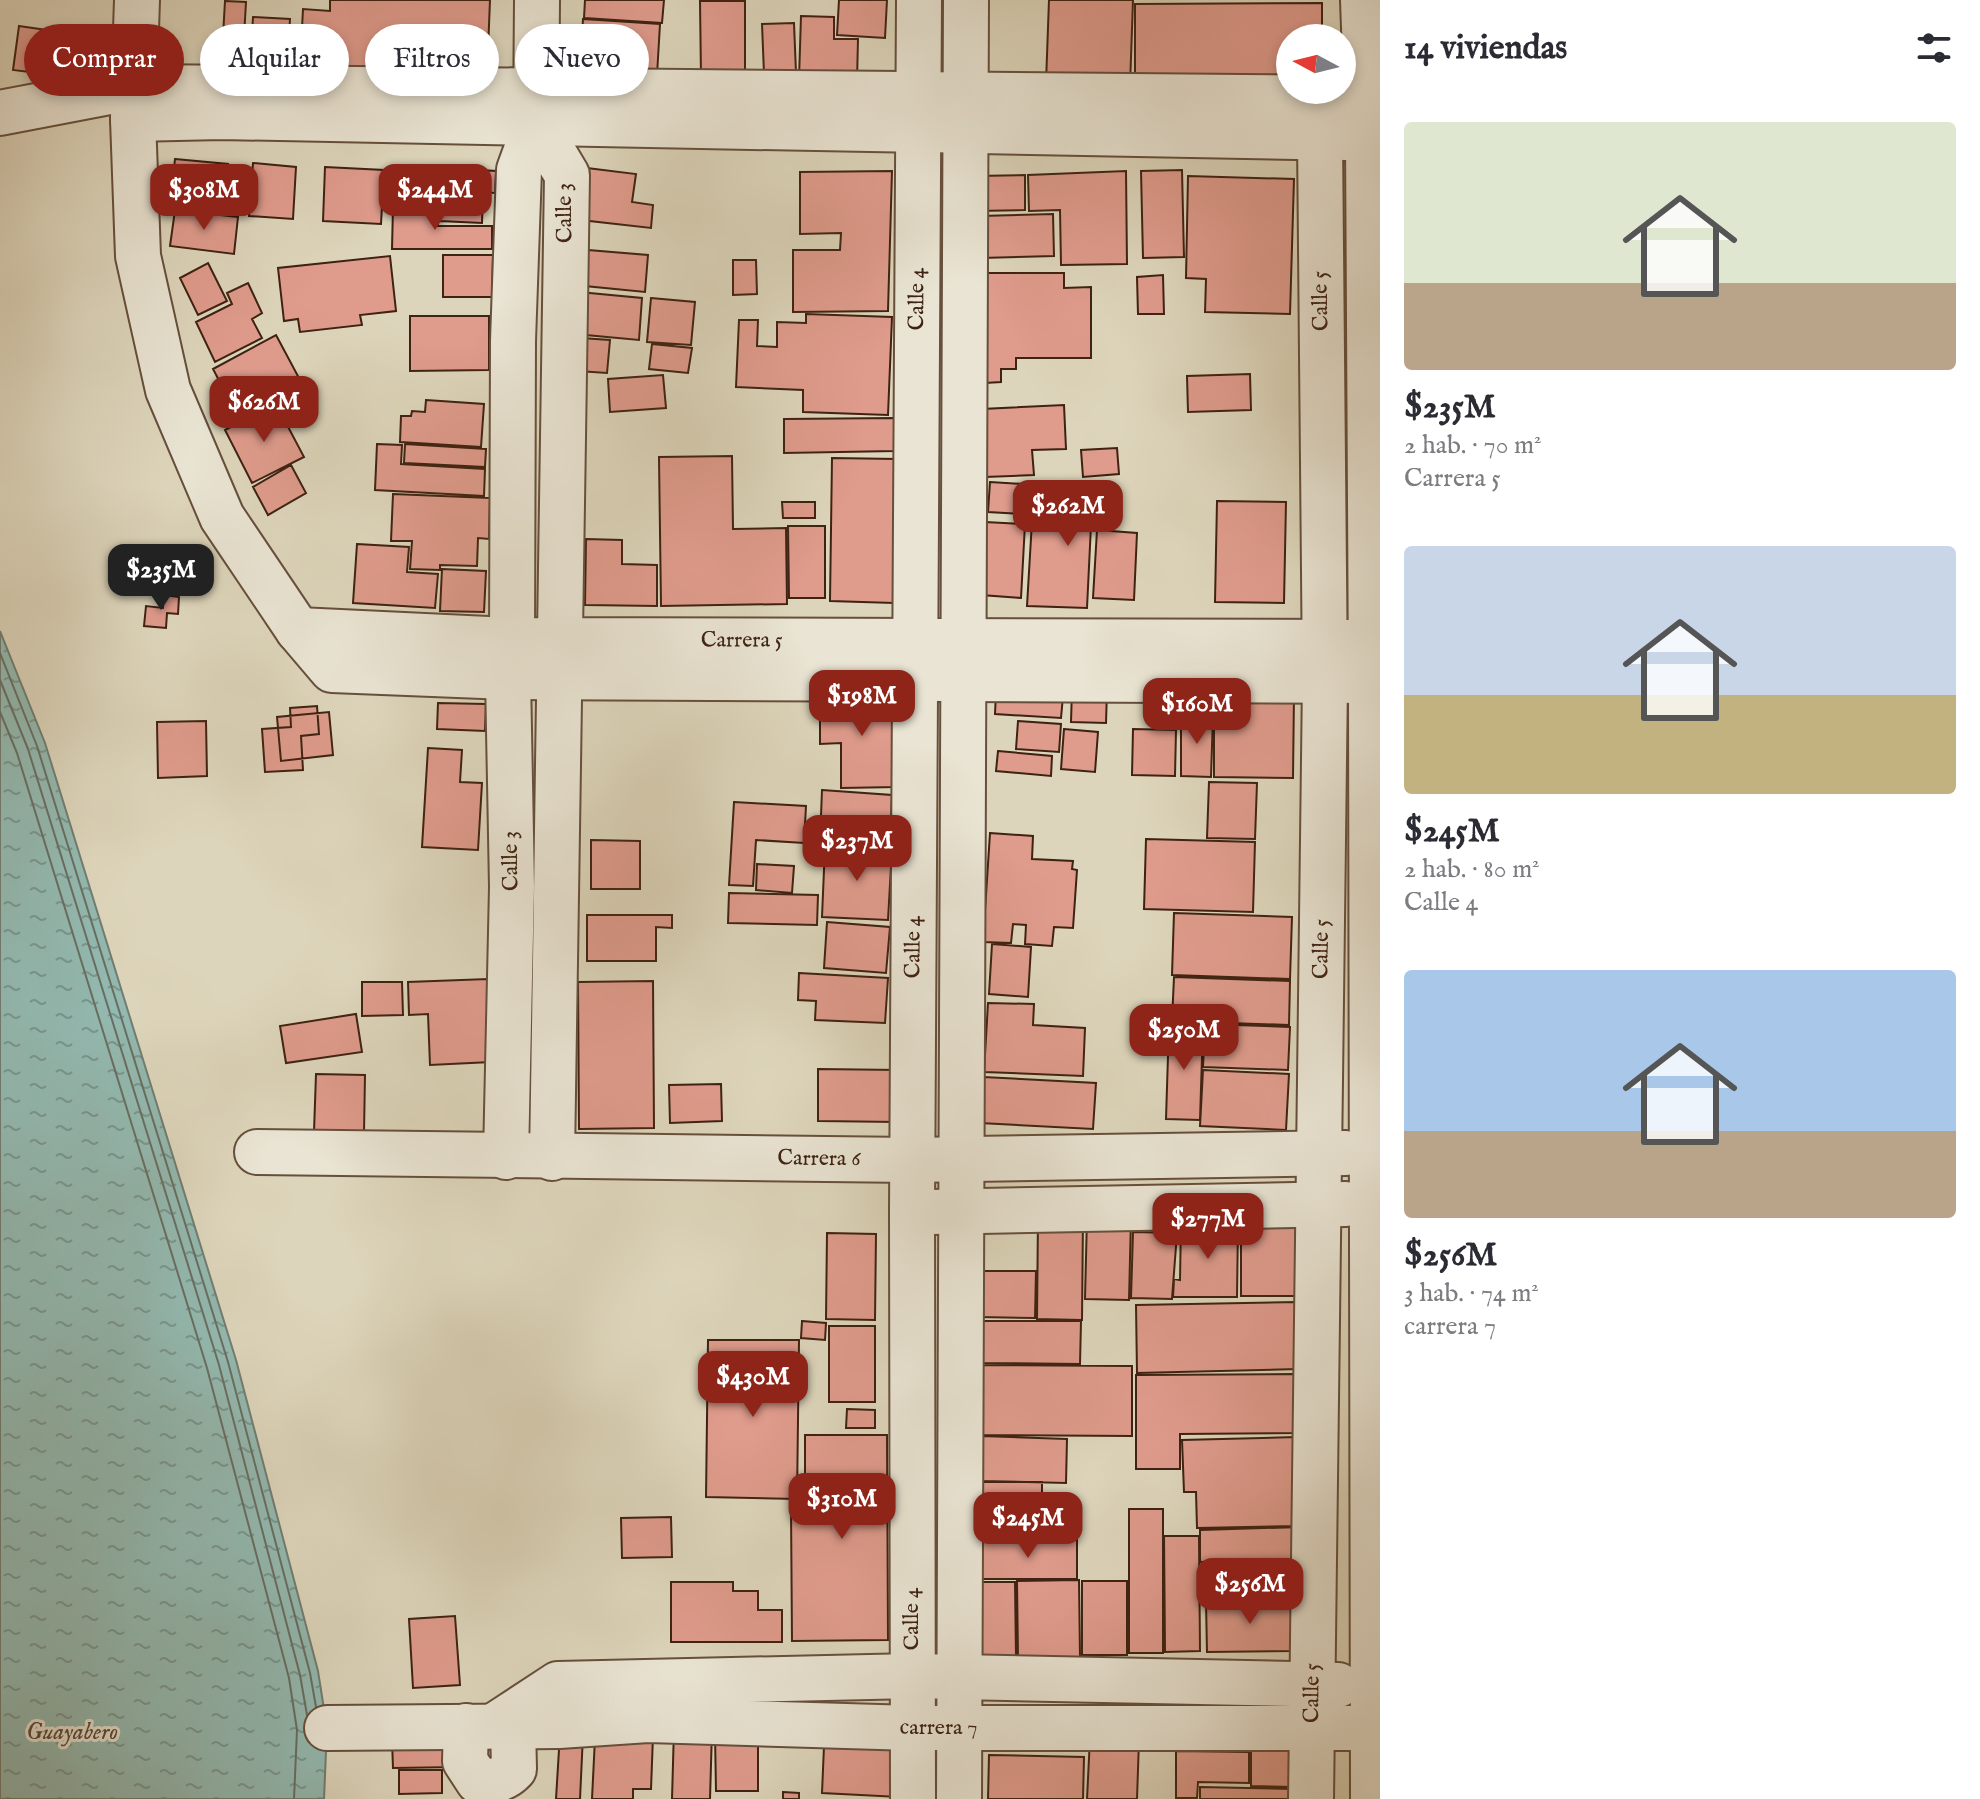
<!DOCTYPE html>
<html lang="es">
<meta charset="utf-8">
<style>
:root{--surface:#fff;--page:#f7f7f7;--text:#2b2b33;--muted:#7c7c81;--accent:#8f2418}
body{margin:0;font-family:"IM FELL English",serif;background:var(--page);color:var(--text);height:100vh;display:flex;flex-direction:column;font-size:30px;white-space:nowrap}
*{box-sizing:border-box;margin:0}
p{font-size:26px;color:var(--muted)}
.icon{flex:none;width:44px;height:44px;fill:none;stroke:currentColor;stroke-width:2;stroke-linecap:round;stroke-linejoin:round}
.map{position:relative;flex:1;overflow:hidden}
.side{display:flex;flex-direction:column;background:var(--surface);width:600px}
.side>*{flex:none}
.banner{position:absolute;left:24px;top:24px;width:760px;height:72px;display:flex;gap:16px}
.needle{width:52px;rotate:277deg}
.buttons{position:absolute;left:1276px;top:24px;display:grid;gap:16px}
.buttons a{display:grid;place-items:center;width:80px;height:80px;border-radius:50%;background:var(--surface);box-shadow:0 4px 12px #0003;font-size:40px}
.price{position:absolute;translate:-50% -68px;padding:0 18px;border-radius:16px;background:var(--accent);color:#fff;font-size:26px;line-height:52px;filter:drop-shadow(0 2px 4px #0008)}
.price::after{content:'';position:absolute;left:50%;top:48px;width:24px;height:18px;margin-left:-12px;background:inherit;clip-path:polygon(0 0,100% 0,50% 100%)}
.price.current{background:#222;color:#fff}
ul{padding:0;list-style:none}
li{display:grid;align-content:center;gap:16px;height:424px;padding:0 24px}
li span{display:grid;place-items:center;height:248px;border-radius:8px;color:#555}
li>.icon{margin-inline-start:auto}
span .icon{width:144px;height:144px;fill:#fffc;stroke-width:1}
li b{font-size:34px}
h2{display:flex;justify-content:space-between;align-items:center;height:96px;padding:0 24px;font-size:34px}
.chip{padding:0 28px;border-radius:36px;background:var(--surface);box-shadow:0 4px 12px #0003;font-size:28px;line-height:72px}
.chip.current{background:var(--accent);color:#fff}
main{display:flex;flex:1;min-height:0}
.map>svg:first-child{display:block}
.water{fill:url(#water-ripples);stroke:#717d71;stroke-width:2}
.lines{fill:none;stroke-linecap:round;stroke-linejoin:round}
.shore{stroke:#686e61;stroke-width:2}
.building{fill:#df9b8c;stroke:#3e2212;stroke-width:2}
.minor-casing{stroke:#664f3c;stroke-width:48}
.minor{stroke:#e9e4d3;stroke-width:44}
.labels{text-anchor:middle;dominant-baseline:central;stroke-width:6;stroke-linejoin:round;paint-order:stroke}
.street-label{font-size:22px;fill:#3e2212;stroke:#e9e4d3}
.water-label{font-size:24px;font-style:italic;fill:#53483a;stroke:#e9e4d3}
</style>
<main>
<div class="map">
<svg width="1380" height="1799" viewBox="0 0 1380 1799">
<defs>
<pattern id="water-ripples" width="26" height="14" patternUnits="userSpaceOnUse" patternTransform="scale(2)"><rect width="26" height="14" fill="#93b9b0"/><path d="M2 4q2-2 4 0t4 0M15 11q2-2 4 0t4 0" fill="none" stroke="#79968e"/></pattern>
</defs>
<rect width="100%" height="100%" fill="#ddd5bb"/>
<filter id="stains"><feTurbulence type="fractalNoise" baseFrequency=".0025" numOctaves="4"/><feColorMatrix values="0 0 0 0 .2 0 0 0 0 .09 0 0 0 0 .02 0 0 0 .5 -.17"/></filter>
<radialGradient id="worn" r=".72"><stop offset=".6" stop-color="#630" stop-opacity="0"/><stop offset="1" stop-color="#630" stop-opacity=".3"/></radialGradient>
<!-- water -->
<path class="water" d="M0,631L45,743L236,1360L318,1671L327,1728L324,1799H0Z"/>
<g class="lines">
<!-- shore -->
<path class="shore" d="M0,653L37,746L228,1362L310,1673L316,1707
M0,680L28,749L219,1365L300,1675L307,1715
M0,712L17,753L207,1368L289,1678L297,1730L294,1799"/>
</g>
<!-- building -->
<path class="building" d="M330,0H490L487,75L300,67L303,9L330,11Z
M585,0H664L662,23L584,18Z
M839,0H887L885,38L837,35Z
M1049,0H1133L1130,86L1046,83Z
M225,1L246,2L242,72L221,71Z
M700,1H745V76L701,77Z
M1322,3V38H1290V85L1135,86V4Z
M801,16L834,17V39H858L857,81L799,79Z
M253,17L290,19L287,71L250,69Z
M583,19L660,24L657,75L580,71Z
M794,23L796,73L764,74L762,24Z
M19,26L75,34L69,77L13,70Z
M175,159L228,164L223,209L170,204Z
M253,163L296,167L293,219L249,216Z
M325,167L384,170L381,224L323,221Z
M443,168L496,171L495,193L483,192L482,223L440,221Z
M587,168L636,174L632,202L653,205L651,228L581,220Z
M1182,170L1184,257L1143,258L1141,171Z
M892,171L888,311L793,312V250H840L841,233L800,234V172Z
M1126,171L1127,264L1061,265L1060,210L1029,211L1028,175Z
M1025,175V210L976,211V176Z
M1188,176L1294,179L1290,314L1205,312L1206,279L1186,278Z
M393,207H438V226H492V249H392Z
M175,210L238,217L234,254L170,246Z
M1053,214L1054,256L981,258L980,216Z
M588,250L648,255L645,292L585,286Z
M443,255H493L492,297H443Z
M390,256L396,311L360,315L362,325L300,332L298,319L284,321L278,268Z
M733,260H756L757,294L733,295Z
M208,263L227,301L198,315L180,278Z
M969,273H1064V288L1091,287V358H1016V369H1001V382L985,383Z
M1163,275L1164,314H1138L1137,277Z
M248,283L262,313L252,319L262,338L215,362L196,322L232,304L227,293Z
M579,292L642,298L639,340L575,334Z
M651,298L695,302L691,345L647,342Z
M806,314L892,317L888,415L803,412V390L736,387L739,320H758L757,346L777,347V322L806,323Z
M410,316H489V370L410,371Z
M276,335L299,378L236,413L213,369Z
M581,338L610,340L607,373L578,371Z
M652,344L692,348L688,373L649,369Z
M1250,374L1251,410L1188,412L1187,376Z
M663,375L666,408L610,412L608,379Z
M426,400L484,404L481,447L400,442L401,416H411L412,411L425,412Z
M276,404L304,457L252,483L225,430Z
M1064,405L1066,449L1032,450L1034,475L985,477L982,409Z
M895,418V451L784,453V419Z
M377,444L402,445L401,464L485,469L484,496L375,490Z
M405,444L486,449L485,467L404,463Z
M1117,448L1119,474L1083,477L1081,450Z
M732,456L733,529L786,528L787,604L661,606L659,457Z
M832,458L897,459L894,603L830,601Z
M291,465L306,493L268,515L253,487Z
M990,482L1057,486L1055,516L988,512Z
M1061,487L1118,489L1116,526L1091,525L1087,608L1027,606L1032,521L1059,522Z
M393,494L490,498L489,539L478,538L477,566L440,565V570L410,569L412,541H391Z
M1217,501L1286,502L1284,603L1215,602Z
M782,502H815V518H783Z
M985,522L1025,524L1021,598L981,595Z
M788,526H825V598H789Z
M1097,530L1137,533L1134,600L1093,598Z
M586,539L622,540V564L657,565V606L585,605Z
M357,544L409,547L407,572L438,574L435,608L353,603Z
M442,569L486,571L484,612L440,611Z
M164,595L179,597L178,614L167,613L166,628L144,626L146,606L163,608Z
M1072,689L1107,690L1106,723L1071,722Z
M996,692L1063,696L1061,718L995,714Z
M1214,693L1294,694L1293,778L1214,777Z
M896,695L897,787L841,788V743L820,744V696Z
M438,703L486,704L485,731L437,729Z
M317,706L319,734L301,736L303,770L265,772L262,729L291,727L290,708Z
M329,712L333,755L281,761L277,717Z
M1181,715L1213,716L1211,777L1181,776Z
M206,721L207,776L158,778L157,722Z
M1018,721L1061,724L1059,752L1016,749Z
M1064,729L1098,732L1095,772L1061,769Z
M1133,729L1176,730L1175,776L1132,775Z
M428,748L462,750L460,782L482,783L478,850L422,847Z
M998,751L1052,756L1051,776L996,771Z
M1209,782L1257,783L1255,839L1207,838Z
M822,790L892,795L890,844L820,841Z
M734,802L806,806L804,843L756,840L753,886L729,885Z
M990,833L1033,836L1032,859L1073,861L1072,869L1077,870L1073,928L1054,927L1052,946L1025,944L1026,925L1013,924L1011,943L983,942Z
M1146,839L1255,842L1253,912L1144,909Z
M591,840L640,841V889H591Z
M825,846L892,849L888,920L822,917Z
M757,864L794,866L792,893L756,890Z
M729,893L818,895L817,925L728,923Z
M1174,913L1292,917L1290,979L1172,975Z
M587,915H672V928L656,927V961H587Z
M827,922L890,927L886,973L824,968Z
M992,944L1031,947L1028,997L989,994Z
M799,973L888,978L885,1023L815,1020L816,1001L798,1000Z
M1174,977L1290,981L1289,1025L1172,1021Z
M488,979L491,1062L430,1065L428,1014L409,1015L408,982Z
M653,981L654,1128L579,1129L578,982Z
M362,982H402L403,1015L362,1016Z
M988,1003L1034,1004L1033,1025L1085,1028L1083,1076L984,1072Z
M356,1014L362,1052L286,1063L280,1026Z
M1169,1024L1203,1026L1200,1120L1166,1119Z
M1205,1024L1290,1027L1288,1070L1203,1067Z
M818,1069L899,1070L898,1122L818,1121Z
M1203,1070L1289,1074L1286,1130L1200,1126Z
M316,1074L365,1075L364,1133L314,1132Z
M983,1077L1096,1083L1093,1129L980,1123Z
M721,1084L722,1121L670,1123L669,1085Z
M1038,1216L1083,1217L1082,1320L1037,1319Z
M1087,1217L1131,1218L1129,1300L1085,1299Z
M1300,1219V1296H1241V1220Z
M1181,1223H1238L1237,1297H1173L1174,1279L1180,1280Z
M1133,1232L1177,1233L1172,1299L1131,1298Z
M827,1233L876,1234L875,1320L826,1319Z
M979,1271H1036L1035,1318L979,1317Z
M1297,1302L1298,1369L1137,1373L1136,1305Z
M802,1321L826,1323L825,1340L801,1338Z
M983,1321H1081L1080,1364L982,1363Z
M829,1326H875V1402H829Z
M708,1340H799L797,1499L706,1497Z
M983,1365L1132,1366V1436L983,1435Z
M1294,1374L1295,1433L1180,1434V1469H1136V1375Z
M847,1409L875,1410V1428H846Z
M805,1435H887L888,1640L792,1641L791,1508H805Z
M982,1436L1067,1439L1066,1483L981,1481Z
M1296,1437L1298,1526L1197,1528L1196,1492H1184L1182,1440Z
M980,1482H1042V1538H981Z
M1129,1509H1163V1653H1129Z
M671,1517L672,1557L622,1558L621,1518Z
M1301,1527L1302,1559L1200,1562V1530Z
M1164,1536H1199L1200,1651L1165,1652Z
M978,1540H1077V1579H978Z
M1298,1562L1299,1598L1206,1600L1205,1564Z
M1079,1580L1080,1657L1018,1658L1017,1581Z
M1082,1581H1127V1655H1082Z
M671,1582H733V1591H758V1610H782V1642H671Z
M977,1582H1015L1016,1658H978Z
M1293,1601L1294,1651L1207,1652L1206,1602Z
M455,1616L460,1685L413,1688L409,1619Z
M674,1728L712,1730L710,1799H672Z
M560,1733L583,1735L580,1799H556Z
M715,1734H758V1791H716Z
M653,1736L651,1789H633V1799H592L595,1738Z
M461,1738L462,1767L393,1768L392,1740Z
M1090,1738L1139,1740L1137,1799H1087Z
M824,1746L902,1750L899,1797L822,1793Z
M1251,1747L1295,1748V1787L1251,1786Z
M1176,1751L1249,1752V1783L1198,1782L1197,1798H1176Z
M989,1755L1084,1757L1083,1799H988Z
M399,1770H442V1793L399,1794Z
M1200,1787L1294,1789V1799H1200Z
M783,1792L799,1793V1799H783Z"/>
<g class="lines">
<!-- minor casing -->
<g class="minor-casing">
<g id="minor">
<path d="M137,0L133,119L138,256L168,390L222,517L298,630L332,670L508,677L1380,681"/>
<path d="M1363,0L1368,139L1371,681L1373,1799"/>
<path d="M0,113L136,87L1350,98"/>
<path d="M133,119L221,117L1347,138"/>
<path d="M536,123L567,175L552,1158"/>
<path id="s1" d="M298,630L512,640L1354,642"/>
<path id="s2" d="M257,1152L912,1160L1346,1153"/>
<path d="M506,1157L512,887L508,677L512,640L513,341L519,170L536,123L537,0"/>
<path d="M931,1212L1346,1204"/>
<path d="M497,1724L558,1684L913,1676L1338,1685"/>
<path d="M466,1726L465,1761L478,1781C492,1782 504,1780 514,1769L513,1726"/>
<path id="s3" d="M327,1728L559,1726L648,1720L913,1728H1380"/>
<path id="s4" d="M913,1799L912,1211L919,0"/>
<path d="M959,1799L966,0"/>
<path id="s5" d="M1311,1799L1325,680L1320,138L1323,98"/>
</g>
</g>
<!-- minor -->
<use href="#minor" class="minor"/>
</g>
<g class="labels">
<!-- street labels -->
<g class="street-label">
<text transform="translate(565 213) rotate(-91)">Calle 3</text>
<text stroke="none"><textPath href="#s4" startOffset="1500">Calle 4</textPath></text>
<text transform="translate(1321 301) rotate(-91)">Calle 5</text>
<text stroke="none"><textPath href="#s1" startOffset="444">Carrera 5</textPath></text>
<text transform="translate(511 861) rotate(-91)">Calle 3</text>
<text stroke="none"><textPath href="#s4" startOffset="852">Calle 4</textPath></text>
<text stroke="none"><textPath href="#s5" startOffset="850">Calle 5</textPath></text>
<text stroke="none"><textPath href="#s2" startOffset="562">Carrera 6</textPath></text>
<text transform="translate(912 1619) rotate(-90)">Calle 4</text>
<text stroke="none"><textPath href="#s5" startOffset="106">Calle 5</textPath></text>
<text stroke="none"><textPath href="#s3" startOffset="612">carrera 7</textPath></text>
</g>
<!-- water labels -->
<g class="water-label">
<text x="72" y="1732">Guayabero</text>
</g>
</g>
<rect width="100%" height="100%" filter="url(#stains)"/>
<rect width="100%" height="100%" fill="url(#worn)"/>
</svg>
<div class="buttons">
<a><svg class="needle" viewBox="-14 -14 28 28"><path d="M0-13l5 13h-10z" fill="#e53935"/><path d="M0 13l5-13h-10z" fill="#7c7c81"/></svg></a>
</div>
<b class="price" style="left:204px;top:232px">$308M</b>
<b class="price" style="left:435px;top:232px">$244M</b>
<b class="price" style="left:264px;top:444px">$626M</b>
<b class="price" style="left:1068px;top:548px">$262M</b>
<b class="price current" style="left:161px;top:612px">$235M</b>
<b class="price" style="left:862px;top:738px">$198M</b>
<b class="price" style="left:1197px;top:746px">$160M</b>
<b class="price" style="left:857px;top:883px">$237M</b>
<b class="price" style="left:1184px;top:1072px">$250M</b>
<b class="price" style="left:1208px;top:1261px">$277M</b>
<b class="price" style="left:753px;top:1419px">$430M</b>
<b class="price" style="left:842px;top:1541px">$310M</b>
<b class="price" style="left:1028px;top:1560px">$245M</b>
<b class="price" style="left:1250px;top:1626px">$256M</b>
<div class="banner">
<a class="chip current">Comprar</a>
<a class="chip">Alquilar</a>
<a class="chip">Filtros</a>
<a class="chip">Nuevo</a>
</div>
</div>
<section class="side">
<h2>14 viviendas<svg class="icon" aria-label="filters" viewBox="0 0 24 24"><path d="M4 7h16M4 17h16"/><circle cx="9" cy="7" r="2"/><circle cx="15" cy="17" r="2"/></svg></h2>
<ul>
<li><span style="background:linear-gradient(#dfe7d0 65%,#b9a48a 0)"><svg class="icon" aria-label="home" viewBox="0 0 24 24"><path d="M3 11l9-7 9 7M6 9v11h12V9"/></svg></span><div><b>$235M</b><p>2 hab. · 70 m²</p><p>Carrera 5</p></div></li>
<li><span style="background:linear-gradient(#c9d6e8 60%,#c2b280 0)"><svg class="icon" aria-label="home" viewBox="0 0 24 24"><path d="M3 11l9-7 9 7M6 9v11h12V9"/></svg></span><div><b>$245M</b><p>2 hab. · 80 m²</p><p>Calle 4</p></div></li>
<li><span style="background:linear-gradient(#a9c7e8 65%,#b9a48a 0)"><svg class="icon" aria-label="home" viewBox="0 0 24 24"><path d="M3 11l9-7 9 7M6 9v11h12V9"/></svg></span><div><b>$256M</b><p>3 hab. · 74 m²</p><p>carrera 7</p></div></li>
</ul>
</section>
</main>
